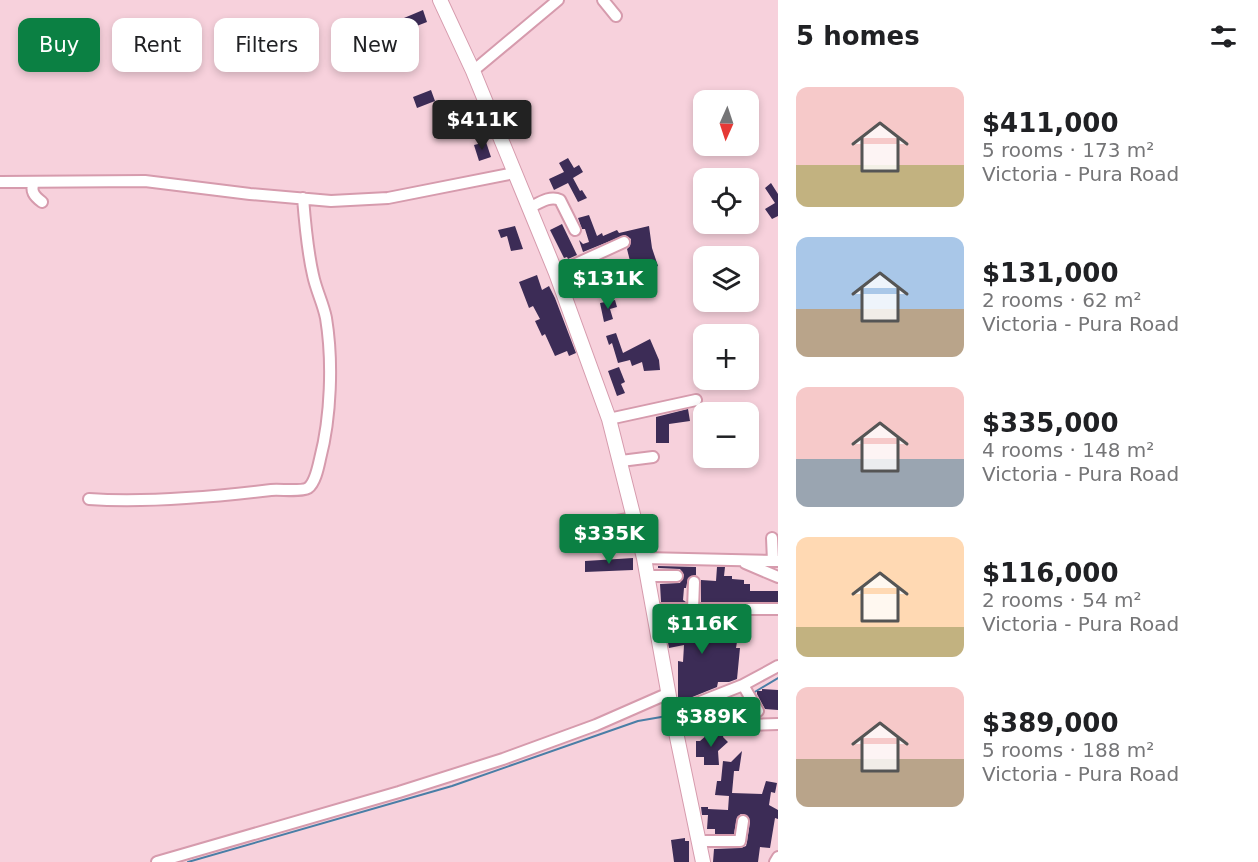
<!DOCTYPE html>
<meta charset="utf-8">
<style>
:root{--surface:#fff;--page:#f2f2f2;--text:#202124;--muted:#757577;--accent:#0b8043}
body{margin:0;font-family:"DejaVu Sans",sans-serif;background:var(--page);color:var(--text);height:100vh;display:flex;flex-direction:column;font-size:22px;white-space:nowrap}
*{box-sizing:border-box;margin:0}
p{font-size:20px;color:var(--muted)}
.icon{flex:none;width:33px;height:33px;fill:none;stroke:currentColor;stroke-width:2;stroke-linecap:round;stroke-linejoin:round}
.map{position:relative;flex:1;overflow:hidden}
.drawer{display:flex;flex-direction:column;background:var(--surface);width:480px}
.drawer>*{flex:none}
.banner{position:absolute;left:18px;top:18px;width:570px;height:54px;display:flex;gap:12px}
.needle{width:39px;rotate:183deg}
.controls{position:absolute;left:693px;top:90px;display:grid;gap:12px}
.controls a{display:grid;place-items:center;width:66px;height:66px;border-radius:12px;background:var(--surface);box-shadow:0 3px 9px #0003;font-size:30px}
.price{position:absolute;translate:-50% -51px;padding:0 14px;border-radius:6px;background:var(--accent);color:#fff;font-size:20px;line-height:39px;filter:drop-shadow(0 2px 3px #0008)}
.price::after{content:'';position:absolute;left:50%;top:36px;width:18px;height:14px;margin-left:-9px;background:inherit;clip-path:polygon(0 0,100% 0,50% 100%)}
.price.on{background:#222;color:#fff}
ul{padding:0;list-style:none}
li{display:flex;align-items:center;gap:18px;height:150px;padding:0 18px}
li span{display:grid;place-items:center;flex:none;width:168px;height:120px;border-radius:12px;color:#555}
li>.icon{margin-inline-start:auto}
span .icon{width:72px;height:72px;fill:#fffc;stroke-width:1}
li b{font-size:26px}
h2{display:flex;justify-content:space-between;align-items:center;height:72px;padding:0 18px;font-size:26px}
.pill{padding:0 21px;border-radius:12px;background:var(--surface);box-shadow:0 3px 9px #0003;font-size:21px;line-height:54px}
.pill.on{background:var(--accent);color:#fff}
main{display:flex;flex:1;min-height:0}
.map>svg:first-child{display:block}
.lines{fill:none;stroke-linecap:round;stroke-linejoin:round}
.stream{stroke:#4a7ea6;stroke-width:2}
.building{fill:#3c2c56}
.minor-casing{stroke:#d69bad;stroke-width:14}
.major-casing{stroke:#d69bad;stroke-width:16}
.minor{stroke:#fff;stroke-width:10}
.major{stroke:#fff;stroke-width:14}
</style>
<main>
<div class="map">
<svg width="778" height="862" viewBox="0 0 778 862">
<rect width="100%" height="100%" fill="#f7d1dc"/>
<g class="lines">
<!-- stream -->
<path class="stream" d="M753,693L778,678
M691,711L737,702L746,697
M188,862L452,786L638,721L667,716"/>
</g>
<!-- building -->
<path class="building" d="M423,10L427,22L409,29L404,18Z
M431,90L435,101L417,108L413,97Z
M486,142L491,157L479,161L474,145Z
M568,158L574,168L579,165L583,172L573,178L580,191L582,190L587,198L578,202L568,183L554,190L549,179L564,172L559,163Z
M771,183L778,194V216L772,219L765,209L775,203L765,188Z
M589,215L597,236L602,233L603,236L617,230L619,233L649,226L652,248L658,266L620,278L616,265L630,261L627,249L630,246L631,239L625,235L583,252L579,240L583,244L589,242L585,229H582L578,218Z
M562,224L577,255L568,259L567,257L564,258L550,230Z
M515,226L523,249L511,251L507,236L501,238L498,230Z
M599,262L602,264L606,274L584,279L583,276L588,274L585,268Z
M537,275L542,290L549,286L555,298L576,353L569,356L567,351L555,356L545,334L542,336L535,321L540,319L533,306L529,308L519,282Z
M615,300L617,307L610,309L613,319L604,322L600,303Z
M616,333L623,353L650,339L659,360L660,370L644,371L642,362L632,366L630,360L618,363L612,343L609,345L606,336Z
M619,367L625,382L621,384L625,393L617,396L608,371Z
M688,409L690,421L669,424V443H656V417Z
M633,558V570L585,572V561Z
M658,566L696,567V575L688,578L686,588H684L683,600L686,602H661L660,584L680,583L684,575L680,569L658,568Z
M717,567H725L724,576H732V579L744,580V584H750V591H778V602H701V580L716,581Z
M669,616H696V618L716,620L715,632L731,633V642H737L736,648H740L737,679L729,682H718L717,687L685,700V697H678V661L683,662L684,645L669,648L666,632L669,631Z
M762,689L778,690V710L765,709L757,694V691H762Z
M743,702L751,713L750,716L690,719V714L700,710L724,711V707H743Z
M724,733L723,737L728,742L718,751L719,765H704V757H696V741H700L708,734Z
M742,751L739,771H734L732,793L762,794L766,781L777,783L775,793L771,792L769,805L778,810V819L775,818L770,848L760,847L758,862H713L714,849L741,848L746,846L747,842L750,822L747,815L741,814L737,817L734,834H715V829H707L708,815H702L701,807H708V809L728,810L729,796L715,795L717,781H721L723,761L731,762Z
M685,838V841H689V862H674L671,840Z"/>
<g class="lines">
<!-- minor casing -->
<g class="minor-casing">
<path id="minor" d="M603,0L616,16
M473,71L558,0
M0,182L145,181L250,194L331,201L388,198L514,173
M34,182C30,191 34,196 42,202
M529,208C539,203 550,195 560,200L575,230
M556,273L624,242
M563,293L606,281
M609,419L696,400
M621,461L653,457
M89,499C148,503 213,497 271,490C280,489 301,492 308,488C315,483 318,468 320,459C331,417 333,361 326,318C323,303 316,290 313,275C307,249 305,223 303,198
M599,524L634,518
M772,538L773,561
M644,558L778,561
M745,563L778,577
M647,576H677
M653,609H778
M693,609L694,582
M743,685L758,711
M672,713L743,685L778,666
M675,727L778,724
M699,841H740L743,821
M157,862L399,792L503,759L596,725L669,693
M775,862L778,857"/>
</g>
<!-- major casing -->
<g class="major-casing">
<path id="major" d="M440,0L473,71L556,273L609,419L644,558L672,713L703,862"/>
</g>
<!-- minor -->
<use href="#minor" class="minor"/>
<!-- major -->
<use href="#major" class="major"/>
</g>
</svg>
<div class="controls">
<a><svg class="needle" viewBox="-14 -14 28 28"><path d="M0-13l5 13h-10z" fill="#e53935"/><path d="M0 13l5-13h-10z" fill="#757577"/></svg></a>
<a><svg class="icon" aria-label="locate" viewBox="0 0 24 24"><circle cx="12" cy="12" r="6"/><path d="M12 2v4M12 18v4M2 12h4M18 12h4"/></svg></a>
<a><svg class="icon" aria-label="layers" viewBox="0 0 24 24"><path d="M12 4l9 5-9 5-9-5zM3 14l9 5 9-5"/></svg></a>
<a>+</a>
<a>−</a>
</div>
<b class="price on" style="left:482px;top:151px">$411K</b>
<b class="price" style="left:608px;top:310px">$131K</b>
<b class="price" style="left:609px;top:565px">$335K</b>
<b class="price" style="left:702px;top:655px">$116K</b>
<b class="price" style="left:711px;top:748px">$389K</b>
<div class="banner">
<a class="pill on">Buy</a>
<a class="pill">Rent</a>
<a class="pill">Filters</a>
<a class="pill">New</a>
</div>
</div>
<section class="drawer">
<h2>5 homes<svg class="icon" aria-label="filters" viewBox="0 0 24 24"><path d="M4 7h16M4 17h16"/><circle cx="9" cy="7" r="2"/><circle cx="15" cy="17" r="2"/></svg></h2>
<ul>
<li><span style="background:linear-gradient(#f6c9c9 65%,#c2b280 0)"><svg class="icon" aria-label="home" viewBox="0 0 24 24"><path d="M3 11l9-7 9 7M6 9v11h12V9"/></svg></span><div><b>$411,000</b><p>5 rooms · 173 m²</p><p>Victoria - Pura Road</p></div></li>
<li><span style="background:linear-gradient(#a9c7e8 60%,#b9a48a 0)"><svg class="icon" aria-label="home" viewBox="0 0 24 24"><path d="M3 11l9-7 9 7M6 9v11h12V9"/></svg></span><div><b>$131,000</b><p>2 rooms · 62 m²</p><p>Victoria - Pura Road</p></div></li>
<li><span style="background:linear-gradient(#f6c9c9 60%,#9aa5b1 0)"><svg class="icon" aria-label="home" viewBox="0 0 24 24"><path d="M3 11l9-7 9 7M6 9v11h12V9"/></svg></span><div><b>$335,000</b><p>4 rooms · 148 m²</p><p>Victoria - Pura Road</p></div></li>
<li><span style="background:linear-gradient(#ffd9b3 75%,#c2b280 0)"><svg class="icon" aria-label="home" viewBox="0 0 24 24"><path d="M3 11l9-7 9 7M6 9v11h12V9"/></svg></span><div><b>$116,000</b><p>2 rooms · 54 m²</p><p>Victoria - Pura Road</p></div></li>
<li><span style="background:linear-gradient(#f6c9c9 60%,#b9a48a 0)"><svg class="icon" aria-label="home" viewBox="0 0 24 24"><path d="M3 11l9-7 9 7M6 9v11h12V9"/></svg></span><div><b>$389,000</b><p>5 rooms · 188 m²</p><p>Victoria - Pura Road</p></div></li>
</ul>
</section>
</main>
